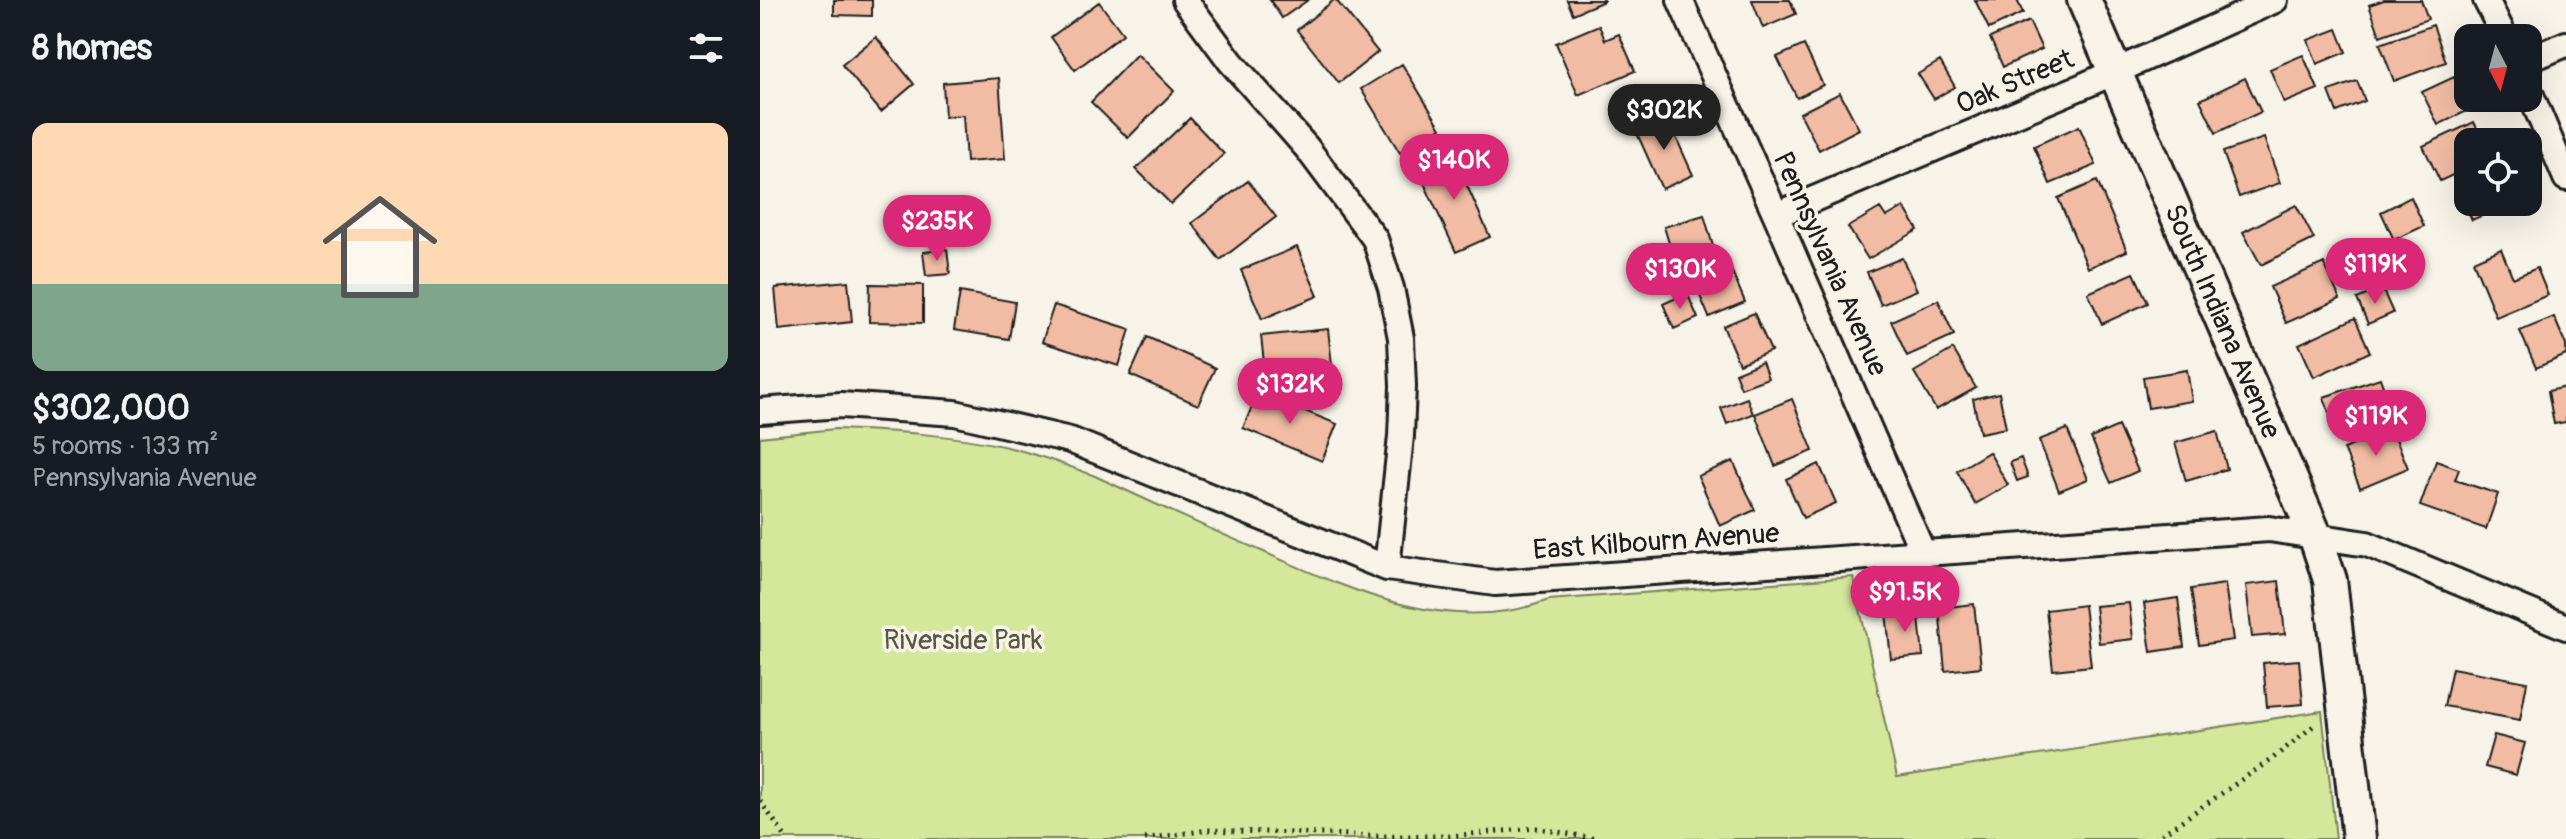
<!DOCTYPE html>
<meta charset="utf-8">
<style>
:root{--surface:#171b24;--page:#20242c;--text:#f1f3f6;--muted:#9ea1a6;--accent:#db2777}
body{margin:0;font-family:Pangolin,sans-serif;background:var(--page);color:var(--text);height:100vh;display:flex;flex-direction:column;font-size:30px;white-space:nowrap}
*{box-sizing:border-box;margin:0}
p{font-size:26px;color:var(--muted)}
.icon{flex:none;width:44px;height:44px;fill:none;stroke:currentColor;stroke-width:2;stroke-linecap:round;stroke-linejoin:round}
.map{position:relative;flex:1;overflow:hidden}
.sheet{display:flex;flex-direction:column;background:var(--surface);width:760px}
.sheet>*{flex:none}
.needle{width:52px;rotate:174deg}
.buttons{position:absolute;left:1694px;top:24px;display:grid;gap:16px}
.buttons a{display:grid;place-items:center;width:88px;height:88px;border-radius:16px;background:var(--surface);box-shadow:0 8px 32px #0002;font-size:40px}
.price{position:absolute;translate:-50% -68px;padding:0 18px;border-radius:28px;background:var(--accent);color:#fff;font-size:26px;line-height:52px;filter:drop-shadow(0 2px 4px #0008)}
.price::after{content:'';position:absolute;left:50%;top:48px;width:24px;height:18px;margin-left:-12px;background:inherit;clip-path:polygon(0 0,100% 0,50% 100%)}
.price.on{background:#222;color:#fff}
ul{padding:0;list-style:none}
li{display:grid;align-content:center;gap:16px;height:424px;padding:0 32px}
li span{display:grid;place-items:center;height:248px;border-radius:16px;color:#555}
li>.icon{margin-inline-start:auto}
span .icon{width:144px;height:144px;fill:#fffc;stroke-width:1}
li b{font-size:34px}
h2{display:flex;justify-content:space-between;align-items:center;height:96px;padding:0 32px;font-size:34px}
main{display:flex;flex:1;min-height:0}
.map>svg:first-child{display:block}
.green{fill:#d4e79b;stroke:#78825c;stroke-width:2}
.building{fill:#f1bca3;stroke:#1c1c1c;stroke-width:2}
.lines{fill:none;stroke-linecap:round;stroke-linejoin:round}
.minor-casing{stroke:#1c1c1c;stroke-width:30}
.tertiary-casing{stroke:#1c1c1c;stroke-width:38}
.path{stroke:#1c1c1c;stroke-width:5;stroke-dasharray:2 6;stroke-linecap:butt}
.minor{stroke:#f7f3e8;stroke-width:24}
.tertiary{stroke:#f7f3e8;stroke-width:32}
.labels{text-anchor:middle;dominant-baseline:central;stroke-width:7;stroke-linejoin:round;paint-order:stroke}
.street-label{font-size:28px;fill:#1c1c1c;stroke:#f7f3e8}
.park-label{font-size:28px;fill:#535942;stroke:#f7f3e8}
</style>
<main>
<section class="sheet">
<h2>8 homes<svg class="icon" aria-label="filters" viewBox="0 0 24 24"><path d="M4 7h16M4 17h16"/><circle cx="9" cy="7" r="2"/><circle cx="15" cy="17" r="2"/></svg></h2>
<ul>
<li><span style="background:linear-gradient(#ffd9b3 65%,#7fa58c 0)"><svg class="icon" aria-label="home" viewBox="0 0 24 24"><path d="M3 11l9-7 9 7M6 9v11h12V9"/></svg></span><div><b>$302,000</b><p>5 rooms · 133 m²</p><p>Pennsylvania Avenue</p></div></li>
</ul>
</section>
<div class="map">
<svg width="1806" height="839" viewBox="0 0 1806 839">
<rect width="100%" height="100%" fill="#f7f3e8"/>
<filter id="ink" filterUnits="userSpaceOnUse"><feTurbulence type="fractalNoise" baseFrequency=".0125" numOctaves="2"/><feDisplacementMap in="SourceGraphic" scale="16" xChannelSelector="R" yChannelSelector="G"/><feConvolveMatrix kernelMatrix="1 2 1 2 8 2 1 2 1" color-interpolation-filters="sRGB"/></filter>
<g filter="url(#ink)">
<!-- green -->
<path class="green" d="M75,429C132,431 190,434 247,447C277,454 306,465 335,476C389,501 442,526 497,549C588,589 689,638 789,600L1093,577L1137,777L1562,711L1576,839H0V437Z"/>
<!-- building -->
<path class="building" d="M74,0H112V16L74,15Z
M510,0H548L522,18Z
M574,0H576L618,52L579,83L537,30Z
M807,0H844V1L813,14Z
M992,0H1030L1036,14L1003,28Z
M1215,0H1257L1263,13L1229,29Z
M1624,0H1661L1668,19L1620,36L1609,5Z
M339,2L363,34L315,70L291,37Z
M1269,21L1282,49L1243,67L1230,38Z
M839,25L845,40L859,34L875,71L818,95L796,43Z
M1673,25L1686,62L1634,81L1620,44Z
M1577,29L1586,52L1557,64L1548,40Z
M116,37L154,84L121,112L82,65Z
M1044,45L1063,85L1037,98L1017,57Z
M377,54L414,91L368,138L331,102Z
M1543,55L1558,89L1524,103L1510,69Z
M1180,61L1195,87L1174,99L1158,74Z
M642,64L681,128L640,153L601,89Z
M1694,77L1709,110L1678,125L1662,92Z
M239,78L245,159L206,162L203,115L185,117L183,83Z
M1485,78L1501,112L1456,133L1440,100Z
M1597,81L1605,101L1577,112L1569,91Z
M1080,93L1099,129L1059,150L1040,113Z
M906,115L933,175L902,189L875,129Z
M430,118L464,154L411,204L376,169Z
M1714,122L1723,142H1708V168L1680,181L1663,146Z
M1319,126L1336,165L1290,184L1274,146Z
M1504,138L1520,183L1479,197L1463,152Z
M692,152L730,237L696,252L657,168Z
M488,181L516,217L460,260L432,223Z
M1337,181L1367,251L1328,268L1298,198Z
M1708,182V202L1748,204L1712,220L1697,187Z
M1651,197L1664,226L1634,240L1621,212Z
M1536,205L1554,239L1501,265L1483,232Z
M1144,207L1158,230L1108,259L1088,227L1120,208L1126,217Z
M944,215L953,246L914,259L904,227Z
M537,247L558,296L502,319L481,270Z
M187,249L190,274L166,276L163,252Z
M1741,249L1753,278L1777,268L1788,295L1736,317L1713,261Z
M1142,258L1157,290L1121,305L1107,272Z
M967,260L985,302L949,317L931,275Z
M1564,263L1580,299L1526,323L1510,287Z
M1374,273L1388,303L1342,324L1328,293Z
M88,281L92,322L19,330L15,288Z
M110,284L163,285V323L109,322Z
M1622,288L1633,313L1608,324L1597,299Z
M200,292L255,302L249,339L194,330Z
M927,293L938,318L914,329L903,304Z
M1178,300L1194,335L1147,356L1131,321Z
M294,305L370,329L359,366L282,342Z
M994,313L1011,351L979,364L963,326Z
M1794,317L1806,345V355L1776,368L1760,331Z
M1595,318L1610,352L1554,377L1539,344Z
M568,329L573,374L506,381L501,336Z
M387,337L455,368L438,405L370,375Z
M1193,349L1216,388L1176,410L1154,372Z
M1002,362L1008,378L981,388L975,373Z
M1427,370L1432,401L1388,408L1383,377Z
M1620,378L1632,412L1575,432L1564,397Z
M1806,387V422L1794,424L1788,391Z
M498,392L577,424L562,461L483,428Z
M1239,393L1246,428L1220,433L1213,399Z
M987,398L993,414L967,424L961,408Z
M1032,399L1053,451L1015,466L995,414Z
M1358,426L1378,471L1351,483L1331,438Z
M1307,429L1328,479L1299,491L1279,440Z
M1632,429L1648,468L1600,488L1584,449Z
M1457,431L1467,469L1426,481L1415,443Z
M1229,452L1248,485L1215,504L1197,471Z
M1261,458L1268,477L1257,481L1250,462Z
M973,461L995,510L960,526L938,476Z
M1676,461L1699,469L1695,480L1738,494L1726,529L1660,506Z
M1059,464L1076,503L1043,518L1026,479Z
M1519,581L1525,634L1492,637L1486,585Z
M1465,584L1473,640L1439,645L1431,589Z
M1418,598L1424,647L1391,652L1384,603Z
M1369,603L1373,639L1339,643L1335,606Z
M1214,604L1221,667L1185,671L1179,608Z
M1324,605L1331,666L1293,670L1286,610Z
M1158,608L1163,656L1131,659L1126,612Z
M1539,660L1543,704L1507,707L1503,663Z
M1692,668L1767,682L1760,720L1684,706Z
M1734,735L1765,743L1756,775L1725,767Z"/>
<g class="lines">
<!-- minor casing -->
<g class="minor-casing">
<path id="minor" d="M425,0L471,62L547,148L615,239L631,288L641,338L643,386L641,436L627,568
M920,0L1016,215L1163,553
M1726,0L1745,38
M1768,60L1806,44
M1768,88L1806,178
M1016,215L1323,86L1515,0
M0,411L81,405L195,413L310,440L627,568L735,583L1509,529L1607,544L1806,627"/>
</g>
<!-- tertiary casing -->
<g class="tertiary-casing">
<g id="tertiary">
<path id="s1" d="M1324,0L1555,535L1570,580L1599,839"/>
</g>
</g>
<!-- path -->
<path class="path" d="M0,801L27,839
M385,839L448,830L620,836H690L776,828L837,839
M1395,839L1512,759L1557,723"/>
<!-- minor -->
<use href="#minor" class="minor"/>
<!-- tertiary -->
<use href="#tertiary" class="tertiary"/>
</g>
</g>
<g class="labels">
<!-- street labels -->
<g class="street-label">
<text transform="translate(1255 82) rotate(-23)">Oak Street</text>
<text transform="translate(1070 264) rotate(66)">Pennsylvania Avenue</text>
<text stroke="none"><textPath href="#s1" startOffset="350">South Indiana Avenue</textPath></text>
<text transform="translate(896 542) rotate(-4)">East Kilbourn Avenue</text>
</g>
<!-- park labels -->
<g class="park-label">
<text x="203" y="640">Riverside Park</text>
</g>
</g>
</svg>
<div class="buttons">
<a><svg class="needle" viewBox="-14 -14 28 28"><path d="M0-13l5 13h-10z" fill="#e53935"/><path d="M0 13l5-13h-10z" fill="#9ea1a6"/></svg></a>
<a><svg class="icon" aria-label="locate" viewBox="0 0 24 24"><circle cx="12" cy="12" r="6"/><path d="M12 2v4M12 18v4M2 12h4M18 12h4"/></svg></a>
</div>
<b class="price on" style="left:904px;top:152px">$302K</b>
<b class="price" style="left:694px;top:202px">$140K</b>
<b class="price" style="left:177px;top:263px">$235K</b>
<b class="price" style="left:1615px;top:306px">$119K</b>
<b class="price" style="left:920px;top:311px">$130K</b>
<b class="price" style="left:530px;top:426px">$132K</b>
<b class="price" style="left:1616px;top:458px">$119K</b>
<b class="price" style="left:1145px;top:634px">$91.5K</b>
</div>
</main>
